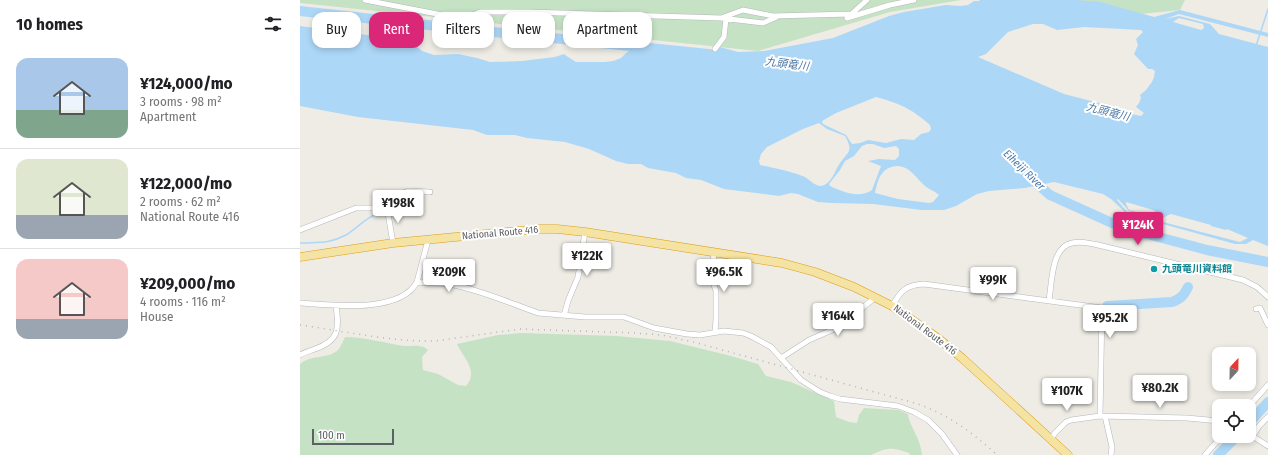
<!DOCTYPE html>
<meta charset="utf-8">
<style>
:root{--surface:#fff;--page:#f6f6f6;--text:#202124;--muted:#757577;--line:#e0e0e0;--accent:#db2777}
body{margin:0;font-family:"Fira Sans Condensed","Noto Sans JP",sans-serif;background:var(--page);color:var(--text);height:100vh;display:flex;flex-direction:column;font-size:15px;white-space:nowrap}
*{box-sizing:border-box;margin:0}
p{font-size:13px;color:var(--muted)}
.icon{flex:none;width:22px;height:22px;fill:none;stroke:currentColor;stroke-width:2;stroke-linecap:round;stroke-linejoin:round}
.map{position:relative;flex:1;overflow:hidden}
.details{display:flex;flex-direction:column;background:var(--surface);width:300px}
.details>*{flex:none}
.guide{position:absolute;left:12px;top:12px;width:380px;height:36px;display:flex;gap:8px}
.needle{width:26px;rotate:22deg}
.buttons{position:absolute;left:912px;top:347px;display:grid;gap:8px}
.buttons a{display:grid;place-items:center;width:44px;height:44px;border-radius:8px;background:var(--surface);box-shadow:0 2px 6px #0003;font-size:20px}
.scale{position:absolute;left:12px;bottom:10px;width:82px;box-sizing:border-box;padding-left:4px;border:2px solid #5d6064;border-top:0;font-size:11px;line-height:14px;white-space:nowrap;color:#5d6064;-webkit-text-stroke:3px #fff;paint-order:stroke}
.price{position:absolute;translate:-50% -34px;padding:0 9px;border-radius:4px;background:#fff;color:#222;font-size:13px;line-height:26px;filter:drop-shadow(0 1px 2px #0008)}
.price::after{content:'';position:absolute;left:50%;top:24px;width:12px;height:9px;margin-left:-6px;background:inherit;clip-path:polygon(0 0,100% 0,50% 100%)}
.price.current{background:var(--accent);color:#fff}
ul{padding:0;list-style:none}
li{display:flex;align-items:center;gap:12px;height:100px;padding:0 16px}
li+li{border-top:1px solid var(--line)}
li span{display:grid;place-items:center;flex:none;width:112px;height:80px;border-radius:12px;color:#555}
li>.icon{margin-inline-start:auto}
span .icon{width:48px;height:48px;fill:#fffc;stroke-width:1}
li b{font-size:17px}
h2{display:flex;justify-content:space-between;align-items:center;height:48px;padding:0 16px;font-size:17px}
.tag{padding:0 14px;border-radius:12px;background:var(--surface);box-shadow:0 2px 6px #0003;font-size:14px;line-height:36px}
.tag.current{background:var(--accent);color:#fff}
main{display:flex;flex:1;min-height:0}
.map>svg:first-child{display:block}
.green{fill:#c5e3c4}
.water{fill:#add7f7;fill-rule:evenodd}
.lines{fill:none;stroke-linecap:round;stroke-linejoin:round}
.stream{stroke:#add7f7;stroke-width:1.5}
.river{stroke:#add7f7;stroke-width:10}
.minor-casing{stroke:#b6b7bb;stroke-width:6}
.trunk-casing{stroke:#dd9d16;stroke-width:9}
.minor{stroke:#fff;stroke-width:5}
.trunk{stroke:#f5e3a4;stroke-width:8}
.rail{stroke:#b3b4b4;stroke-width:1.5;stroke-dasharray:1 5;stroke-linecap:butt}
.culture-dot{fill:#0f9aa8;stroke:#fff;stroke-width:1.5}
.labels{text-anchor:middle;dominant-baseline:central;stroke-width:4;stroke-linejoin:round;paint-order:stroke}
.street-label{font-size:10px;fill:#5d6064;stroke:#fff}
.culture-label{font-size:10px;font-weight:bold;fill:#0d838f;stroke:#fff;text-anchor:start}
.water-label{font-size:11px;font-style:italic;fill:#4b78a7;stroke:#fff}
</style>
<main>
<section class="details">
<h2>10 homes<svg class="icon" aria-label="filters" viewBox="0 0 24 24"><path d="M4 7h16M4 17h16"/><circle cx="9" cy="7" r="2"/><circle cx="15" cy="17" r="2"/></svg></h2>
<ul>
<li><span style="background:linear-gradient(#a9c7e8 65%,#7fa58c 0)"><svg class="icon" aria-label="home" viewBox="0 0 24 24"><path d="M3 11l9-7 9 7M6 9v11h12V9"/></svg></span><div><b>¥124,000/mo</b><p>3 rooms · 98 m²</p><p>Apartment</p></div></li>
<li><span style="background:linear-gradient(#dfe7d0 70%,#9aa5b1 0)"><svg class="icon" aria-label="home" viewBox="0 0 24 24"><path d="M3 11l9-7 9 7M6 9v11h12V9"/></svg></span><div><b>¥122,000/mo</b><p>2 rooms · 62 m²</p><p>National Route 416</p></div></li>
<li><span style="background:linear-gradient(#f6c9c9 75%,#9aa5b1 0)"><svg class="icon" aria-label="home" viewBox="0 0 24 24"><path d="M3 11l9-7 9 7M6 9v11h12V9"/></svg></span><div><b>¥209,000/mo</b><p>4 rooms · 116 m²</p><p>House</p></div></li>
</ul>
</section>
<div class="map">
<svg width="968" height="455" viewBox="0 0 968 455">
<rect width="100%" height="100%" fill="#eeece5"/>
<!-- green -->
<path class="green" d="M0,0H661L590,12L458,51L0,3Z
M694,0H885L880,10L841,14Z
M221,333L317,336L370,341L431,356L458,364L466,376L491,382L534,401L536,417L549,422L557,423L559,415L564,408L598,410L608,414C609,423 612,425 615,433C619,440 621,447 622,455H610L609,453C591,447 588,447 571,455H0V364C10,355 26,359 37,351C41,347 43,341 45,337C65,337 84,343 104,346C112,346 123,344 128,350L122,357L123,370L138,374L158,385L166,386C179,371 164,359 157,344L198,335Z"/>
<!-- water -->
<path class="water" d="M680,0H777L800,2L854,17L880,10L968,33V37L879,14L865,19L879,16L906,23L910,24L919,34L968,47V246L953,240L946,244H935L827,214L811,199L803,194L754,182L725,188L689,191L677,194L656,206L644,210H622L573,204L532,203L518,202L498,194L491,193L479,196L424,189L401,180L386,178L376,173L348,168L341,164H328L316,161L289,149L265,142L227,138L215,135H187L173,130L58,117L0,106V26L104,40L112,43L122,51L134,55L158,54L177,58L190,62L222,61L255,57L264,54L268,57L276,62H305L313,61L321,58L326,53L335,47L346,46L377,48L383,52L393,54H402L420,47L438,52L464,51L533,38L589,16L604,12L646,5L660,6L668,5L674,1H679ZM879,18L903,24L904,28L901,30L873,22ZM733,24H743L757,30L784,27L841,30L843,32L836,39L838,45L834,54L848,69H852L855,71L854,77L852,82L846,90L840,95L841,98L839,103L836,107L844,113L841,116L817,111L803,104L764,94L678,57L686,54L708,32ZM576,97C599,103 612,109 630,125L631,129L629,132L621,134L614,140L601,139L586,143L568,140L560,143L552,144L546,135L523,124L522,121L536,113ZM519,123L527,129L545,136C554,152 548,151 540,163C535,170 532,184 521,186C515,186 510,180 505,177C491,171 475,168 460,165L459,161L461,154L467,147L503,129ZM567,144H573L584,148L596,146L599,149V156L595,160L579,159L568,161L581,166L572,190C559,199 543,192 530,186L529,184L540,170L545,161L554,156L562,146ZM596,166C611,165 617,181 628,188C632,191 635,191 639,195L633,202L629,203L598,199L575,193C578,179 581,168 596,166ZM818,199L829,211L850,217L862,218L871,214L911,225V226L926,230L927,229L948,238L940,242L936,241L828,213L817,200ZM826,202L853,210L855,211L854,215L852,216L829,210L826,204Z"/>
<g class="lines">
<!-- stream -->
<path class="stream" d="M956,46L968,9
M0,243C18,242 29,244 46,235C58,228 68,214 83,213"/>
<!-- river -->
<path class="river" d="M0,11L183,31L418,55
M728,176L750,195L812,223L836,231L907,250L968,262
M807,306L872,302C881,299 884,295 888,287
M949,423L968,402
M918,455L937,436"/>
<!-- minor casing -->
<g class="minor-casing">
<path id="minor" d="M65,0L163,19L180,12H228L421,18
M567,0L547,18L590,5L614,0
M479,16L463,23L421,18L443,10L473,16L551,14
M183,31L184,12
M415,49L424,37L426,19
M0,230L56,208H86
M93,243L86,202L108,191L130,192
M414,252L412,279L416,291V319L415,332
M117,282L128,240
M749,300C752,283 751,247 772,243C780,241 787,243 794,244L943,280L957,287L968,297
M0,303C31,305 100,314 117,282C129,284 142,282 154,285C183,291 210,303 238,313L285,317H324L354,328L387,334L400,335L424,331L443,333L451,336L471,347L501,380L520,392L530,396L540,399L598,406L614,412L628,420L642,434L657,455
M592,306C601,291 605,285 624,284L802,308L800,416
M956,309L960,308L968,325
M264,316L268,301L278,277L285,232
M0,355C5,352 10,351 15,349C40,340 39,329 36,305
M481,358L509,340L539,327L572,300L574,296
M949,406L968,385
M805,416L812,447L811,455
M949,434L968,446
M953,436L959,426L968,417
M751,439L755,433L766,422L771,420L800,416L887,418L919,421
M905,455L922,436"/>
</g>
<!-- trunk casing -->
<g class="trunk-casing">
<path id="trunk" d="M0,257L93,243L238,229H257L285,232L482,263L515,272L554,287L592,306L639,339L662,358L768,455"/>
</g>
<!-- minor -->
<use href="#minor" class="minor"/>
<!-- trunk -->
<use href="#trunk" class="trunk"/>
<!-- rail -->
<path class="rail" d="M0,325C45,331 90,342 135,341L220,329L334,333L362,335L397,343L618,404C649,415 673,433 697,455"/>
</g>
<!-- markers -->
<circle class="culture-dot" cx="854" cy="269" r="4"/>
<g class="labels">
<!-- street labels -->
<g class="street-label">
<text transform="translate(200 233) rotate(-5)">National Route 416</text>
<text transform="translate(625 330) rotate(37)">National Route 416</text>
</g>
<!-- culture labels -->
<g class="culture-label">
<text x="862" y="269">九頭竜川資料館</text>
</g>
<!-- water labels -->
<g class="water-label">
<text transform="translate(487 64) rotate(7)">九頭竜川</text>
<text transform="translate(808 112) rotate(14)">九頭竜川</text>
<text transform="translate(724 170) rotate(44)">Eiheiji River</text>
</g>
</g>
</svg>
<div class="buttons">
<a><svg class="needle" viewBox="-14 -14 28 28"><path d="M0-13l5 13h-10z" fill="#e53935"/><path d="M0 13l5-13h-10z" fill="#757577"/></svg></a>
<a><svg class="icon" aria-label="locate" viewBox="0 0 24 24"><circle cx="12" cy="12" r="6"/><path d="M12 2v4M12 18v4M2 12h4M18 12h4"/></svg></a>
</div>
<div class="scale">100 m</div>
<b class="price" style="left:98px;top:224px">¥198K</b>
<b class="price current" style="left:838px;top:246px">¥124K</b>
<b class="price" style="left:287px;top:277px">¥122K</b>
<b class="price" style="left:149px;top:293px">¥209K</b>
<b class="price" style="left:424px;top:293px">¥96.5K</b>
<b class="price" style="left:693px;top:301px">¥99K</b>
<b class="price" style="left:538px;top:337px">¥164K</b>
<b class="price" style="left:810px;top:339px">¥95.2K</b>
<b class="price" style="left:860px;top:409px">¥80.2K</b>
<b class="price" style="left:767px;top:412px">¥107K</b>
<div class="guide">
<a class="tag">Buy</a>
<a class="tag current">Rent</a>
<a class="tag">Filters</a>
<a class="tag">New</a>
<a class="tag">Apartment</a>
</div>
</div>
</main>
